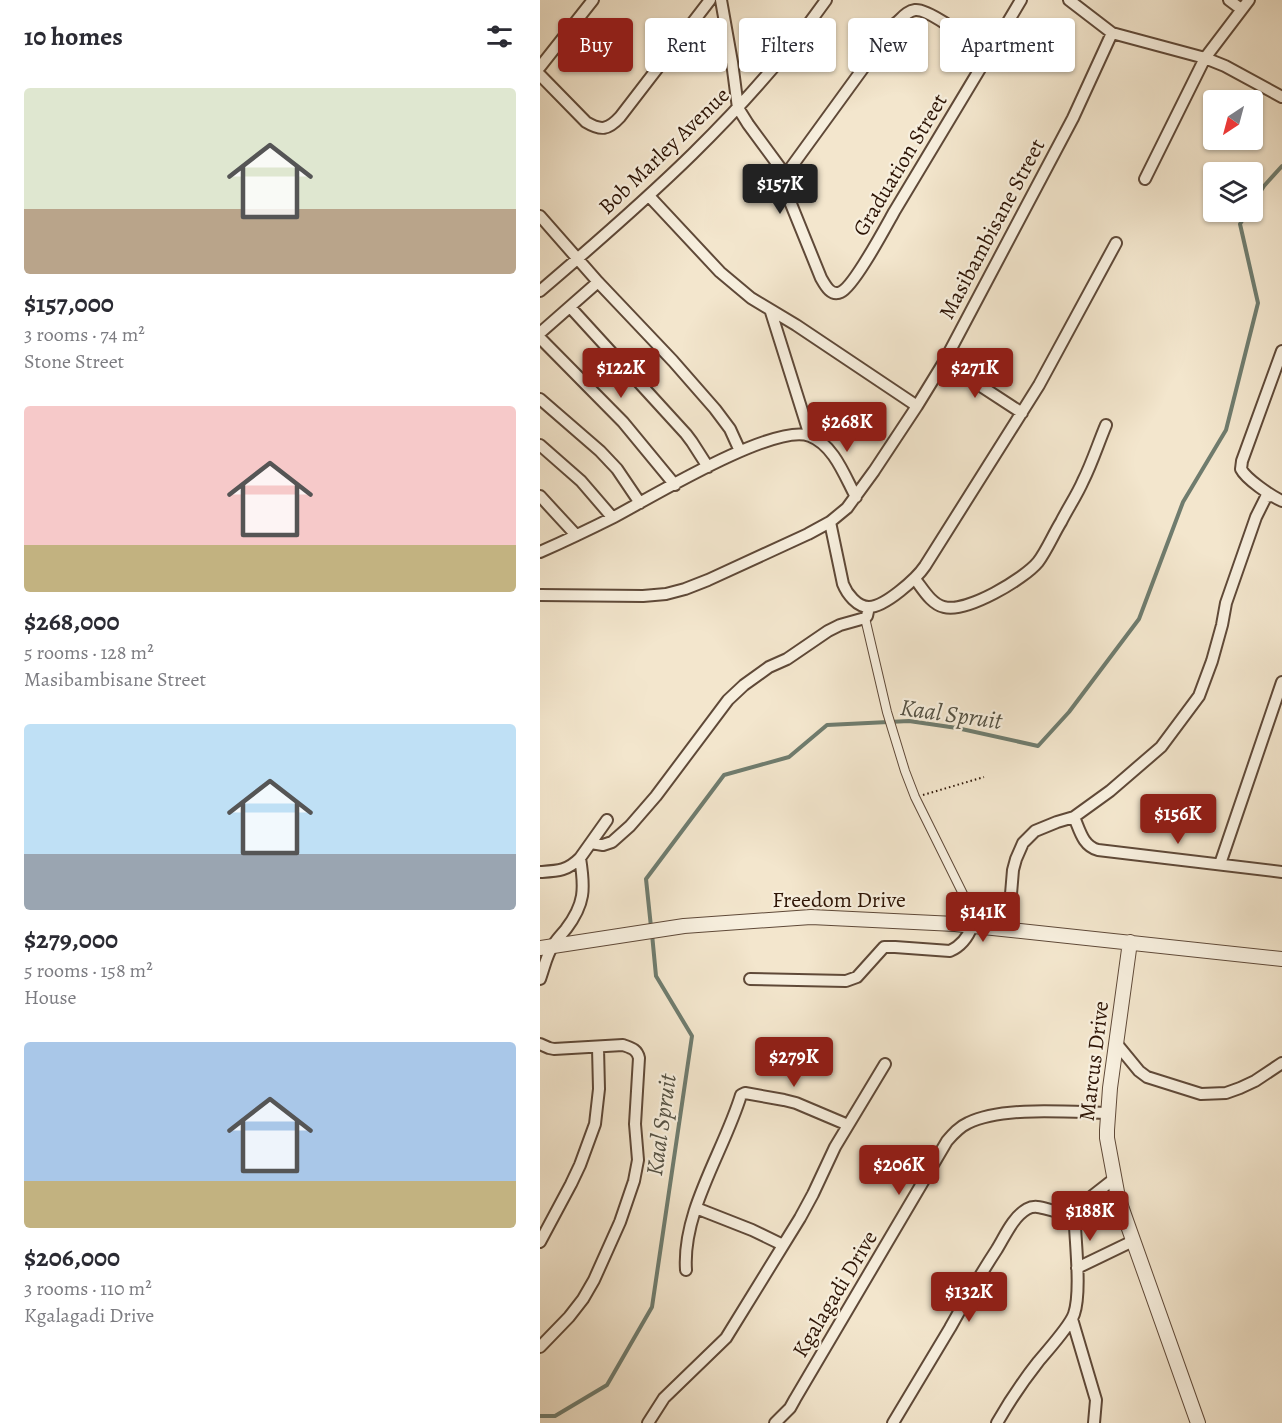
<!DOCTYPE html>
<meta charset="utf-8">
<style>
:root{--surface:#fff;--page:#f7f7f7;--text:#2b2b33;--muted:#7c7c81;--accent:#8f2418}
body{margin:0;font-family:Alegreya,serif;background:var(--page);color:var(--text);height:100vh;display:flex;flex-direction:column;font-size:22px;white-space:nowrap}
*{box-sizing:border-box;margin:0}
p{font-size:20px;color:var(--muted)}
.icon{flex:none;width:33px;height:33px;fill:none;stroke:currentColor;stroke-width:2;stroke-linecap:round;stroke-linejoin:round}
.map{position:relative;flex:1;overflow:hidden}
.drawer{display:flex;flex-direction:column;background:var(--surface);width:540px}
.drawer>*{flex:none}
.top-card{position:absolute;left:18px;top:18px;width:570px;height:54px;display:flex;gap:12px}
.needle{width:39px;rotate:216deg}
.fabs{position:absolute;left:663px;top:90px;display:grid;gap:12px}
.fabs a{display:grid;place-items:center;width:60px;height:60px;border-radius:6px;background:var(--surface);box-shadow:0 2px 4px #0004;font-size:30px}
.price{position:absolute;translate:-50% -51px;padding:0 14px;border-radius:6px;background:var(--accent);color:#fff;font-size:20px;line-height:39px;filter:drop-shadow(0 2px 3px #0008)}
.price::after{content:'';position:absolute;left:50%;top:36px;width:18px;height:14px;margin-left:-9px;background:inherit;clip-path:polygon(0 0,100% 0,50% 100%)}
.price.active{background:#222;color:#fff}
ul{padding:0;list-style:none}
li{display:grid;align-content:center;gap:12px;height:318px;padding:0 24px}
li span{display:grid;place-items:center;height:186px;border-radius:6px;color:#555}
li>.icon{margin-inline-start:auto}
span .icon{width:108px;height:108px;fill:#fffc;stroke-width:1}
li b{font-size:26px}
h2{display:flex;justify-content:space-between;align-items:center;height:72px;padding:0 24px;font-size:26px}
.chip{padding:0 21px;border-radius:6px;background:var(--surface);box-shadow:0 2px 4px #0004;font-size:21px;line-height:54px}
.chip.active{background:var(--accent);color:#fff}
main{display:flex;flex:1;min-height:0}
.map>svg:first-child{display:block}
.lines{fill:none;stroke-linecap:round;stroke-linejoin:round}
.stream{stroke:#6f7c6e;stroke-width:4}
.pedestrian-casing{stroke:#5f4938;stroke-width:10}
.minor-casing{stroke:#5f4938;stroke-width:14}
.tertiary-casing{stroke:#5f4938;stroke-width:16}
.path{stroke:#2e1506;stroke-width:2;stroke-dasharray:1.5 3;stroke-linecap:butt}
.pedestrian{stroke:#f7efde;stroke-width:8}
.minor{stroke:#f7efde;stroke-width:10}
.tertiary{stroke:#f7efde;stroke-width:14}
.labels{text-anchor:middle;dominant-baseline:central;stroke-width:4.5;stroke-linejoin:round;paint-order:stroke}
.street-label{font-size:22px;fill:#2e1506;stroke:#f7efde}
.water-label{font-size:24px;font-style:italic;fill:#545143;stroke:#f7efde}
</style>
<main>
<section class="drawer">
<h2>10 homes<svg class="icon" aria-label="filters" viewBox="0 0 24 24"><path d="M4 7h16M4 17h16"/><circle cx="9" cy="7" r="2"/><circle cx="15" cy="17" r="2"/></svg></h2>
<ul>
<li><span style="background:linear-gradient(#dfe7d0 65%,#b9a48a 0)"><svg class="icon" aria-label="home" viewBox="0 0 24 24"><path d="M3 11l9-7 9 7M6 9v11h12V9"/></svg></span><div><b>$157,000</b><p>3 rooms · 74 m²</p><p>Stone Street</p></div></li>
<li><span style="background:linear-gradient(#f6c9c9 75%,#c2b280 0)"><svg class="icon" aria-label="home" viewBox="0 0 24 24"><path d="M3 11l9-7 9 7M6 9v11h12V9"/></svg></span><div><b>$268,000</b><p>5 rooms · 128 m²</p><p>Masibambisane Street</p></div></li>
<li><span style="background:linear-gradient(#bfe0f5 70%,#9aa5b1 0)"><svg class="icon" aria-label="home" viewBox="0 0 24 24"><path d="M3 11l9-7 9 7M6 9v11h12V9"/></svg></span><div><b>$279,000</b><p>5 rooms · 158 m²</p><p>House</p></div></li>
<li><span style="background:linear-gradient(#a9c7e8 75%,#c2b280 0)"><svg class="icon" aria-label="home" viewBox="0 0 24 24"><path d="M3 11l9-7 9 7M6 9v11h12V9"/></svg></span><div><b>$206,000</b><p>3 rooms · 110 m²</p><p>Kgalagadi Drive</p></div></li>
</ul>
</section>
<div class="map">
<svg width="742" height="1423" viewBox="0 0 742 1423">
<rect width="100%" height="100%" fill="#f3e6cd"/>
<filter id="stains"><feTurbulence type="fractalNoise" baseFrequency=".00333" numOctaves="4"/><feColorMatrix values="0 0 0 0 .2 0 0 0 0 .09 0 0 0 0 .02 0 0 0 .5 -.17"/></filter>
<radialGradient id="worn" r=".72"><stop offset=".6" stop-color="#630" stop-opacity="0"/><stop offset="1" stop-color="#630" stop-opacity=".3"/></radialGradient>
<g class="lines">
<!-- stream -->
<path class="stream" d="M712,205L724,186L742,166
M111,927L106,879L184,775L249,757L287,725L369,721L417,728L498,746L529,712L599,619L643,502L686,430L718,303L700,224L708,212
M0,1416H15L67,1385L112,1307L152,1036L116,976L112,934"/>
<!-- pedestrian casing -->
<g class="pedestrian-casing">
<path id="pedestrian" d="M325,618L347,712L365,771L375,797L427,902L435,926"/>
</g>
<!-- minor casing -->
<g class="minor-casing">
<path id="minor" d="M181,0L192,62L198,108L208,124L247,177
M529,0L572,33L665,58L685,66L742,97
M689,0L701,9
M449,55C435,45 390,8 375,10C367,11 362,18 356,23L252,166L247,177L249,199L281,278C285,285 291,297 301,292C314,286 345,228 354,212C396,142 439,71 481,0
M0,67L53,0
M0,75L46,122C61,131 68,130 80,117L170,0
M605,179L665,58L709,0
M109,196L180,272L211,298L256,325L377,406
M0,216L58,282L133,361L175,409L190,429L200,451
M0,291C103,203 207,112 286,0
M30,307L146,434L152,442L168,467
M231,312L270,436
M0,333L58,282
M0,338L83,422L135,485
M742,351L702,461L701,469C706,479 731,496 742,501
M404,362L482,413
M0,399L60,451L77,469L100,503
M0,445L41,481L72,517
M0,496L36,535
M290,522L303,584C307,594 317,607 329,607C345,607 377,578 385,566L499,385L576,243
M0,552C25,541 50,529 74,517C110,498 235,422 270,436C294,445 305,477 316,497
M375,579C383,589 391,604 404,607C427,613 484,579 498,562C507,550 513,535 521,522C528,508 537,495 543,481C552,463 558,444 566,425
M0,595L103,596L126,594L145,589L168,580L268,534L290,522L307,508L334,471L377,406L404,362L533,118L572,33
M534,817C540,831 543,846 558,850L742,872
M51,843L63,845L72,842L90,826L116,796L188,700L204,685L229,667L247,659L288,631L300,625L325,618L327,616L329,607
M680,864L742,682
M0,872C18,871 27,871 40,858L67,820
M468,930L473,870L476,859L483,843L495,831L517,822L534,817L570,791L621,747L659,696L672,661L682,625L686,603L716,517L726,497L731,496
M0,979C4,968 7,953 14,944C17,939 22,934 26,929C45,904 45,889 40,858
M210,979L306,981L317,977L344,947H355L410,951C421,946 428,937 432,926
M576,1043L599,1071L607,1077L661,1094L686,1093L700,1088L715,1081L742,1063
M0,1044L9,1048L14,1049L83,1045C91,1048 97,1049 99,1058L95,1124L98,1160L94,1181L80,1222L54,1280L43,1299L29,1317L0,1347
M156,1208L212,1230L243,1245
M528,1215L574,1179
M0,1242L31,1184L40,1165L55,1124L59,1089L58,1048
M537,1268L593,1241
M146,1270C142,1211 184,1151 201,1095L205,1093L244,1100L256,1103L308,1125
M532,1319L556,1400L554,1423
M108,1423L124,1398L186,1338L260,1218L273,1194L295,1147L345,1064
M235,1423L250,1408L255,1399L407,1141C413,1134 419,1127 428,1123C463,1106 528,1112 568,1113
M353,1423C372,1391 391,1360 410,1328C425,1301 440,1275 457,1249C465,1236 473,1217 487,1209C496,1204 505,1209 514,1211C524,1213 531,1215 535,1226C536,1248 541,1294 534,1314C530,1326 507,1351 498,1362C483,1381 469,1402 457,1423"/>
</g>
<!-- tertiary casing -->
<g class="tertiary-casing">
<path id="tertiary" d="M590,942L570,1088L567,1130V1138L577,1192L582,1209L658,1423
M0,948L144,926L271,917L415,924L742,959"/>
</g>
<!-- path -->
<path class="path" d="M383,795L444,777"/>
<!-- pedestrian -->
<use href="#pedestrian" class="pedestrian"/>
<!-- minor -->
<use href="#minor" class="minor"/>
<!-- tertiary -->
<use href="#tertiary" class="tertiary"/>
</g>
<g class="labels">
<!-- street labels -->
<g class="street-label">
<text transform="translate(124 151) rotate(-44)">Bob Marley Avenue</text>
<text transform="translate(360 165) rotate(-59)">Graduation Street</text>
<text transform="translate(452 229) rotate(-62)">Masibambisane Street</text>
<text x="299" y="900">Freedom Drive</text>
<text transform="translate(554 1061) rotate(-83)">Marcus Drive</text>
<text transform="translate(295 1294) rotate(-59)">Kgalagadi Drive</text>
</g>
<!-- water labels -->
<g class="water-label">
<text transform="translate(411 714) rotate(8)">Kaal Spruit</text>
<text transform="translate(121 1125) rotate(-82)">Kaal Spruit</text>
</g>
</g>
<rect width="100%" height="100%" filter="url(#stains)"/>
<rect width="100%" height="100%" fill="url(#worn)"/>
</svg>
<div class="fabs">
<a><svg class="needle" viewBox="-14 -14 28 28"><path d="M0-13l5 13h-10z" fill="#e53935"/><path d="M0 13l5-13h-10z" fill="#7c7c81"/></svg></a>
<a><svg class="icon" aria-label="layers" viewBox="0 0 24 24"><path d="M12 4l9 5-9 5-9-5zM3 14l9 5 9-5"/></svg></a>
</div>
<b class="price active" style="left:240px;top:215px">$157K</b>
<b class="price" style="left:81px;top:399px">$122K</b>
<b class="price" style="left:435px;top:399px">$271K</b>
<b class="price" style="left:307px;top:453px">$268K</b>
<b class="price" style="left:638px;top:845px">$156K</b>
<b class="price" style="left:443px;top:943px">$141K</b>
<b class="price" style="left:254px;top:1088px">$279K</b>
<b class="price" style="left:359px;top:1196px">$206K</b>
<b class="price" style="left:550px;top:1242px">$188K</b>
<b class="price" style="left:429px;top:1323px">$132K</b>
<div class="top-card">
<a class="chip active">Buy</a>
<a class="chip">Rent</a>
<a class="chip">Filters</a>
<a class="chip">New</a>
<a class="chip">Apartment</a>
</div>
</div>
</main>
